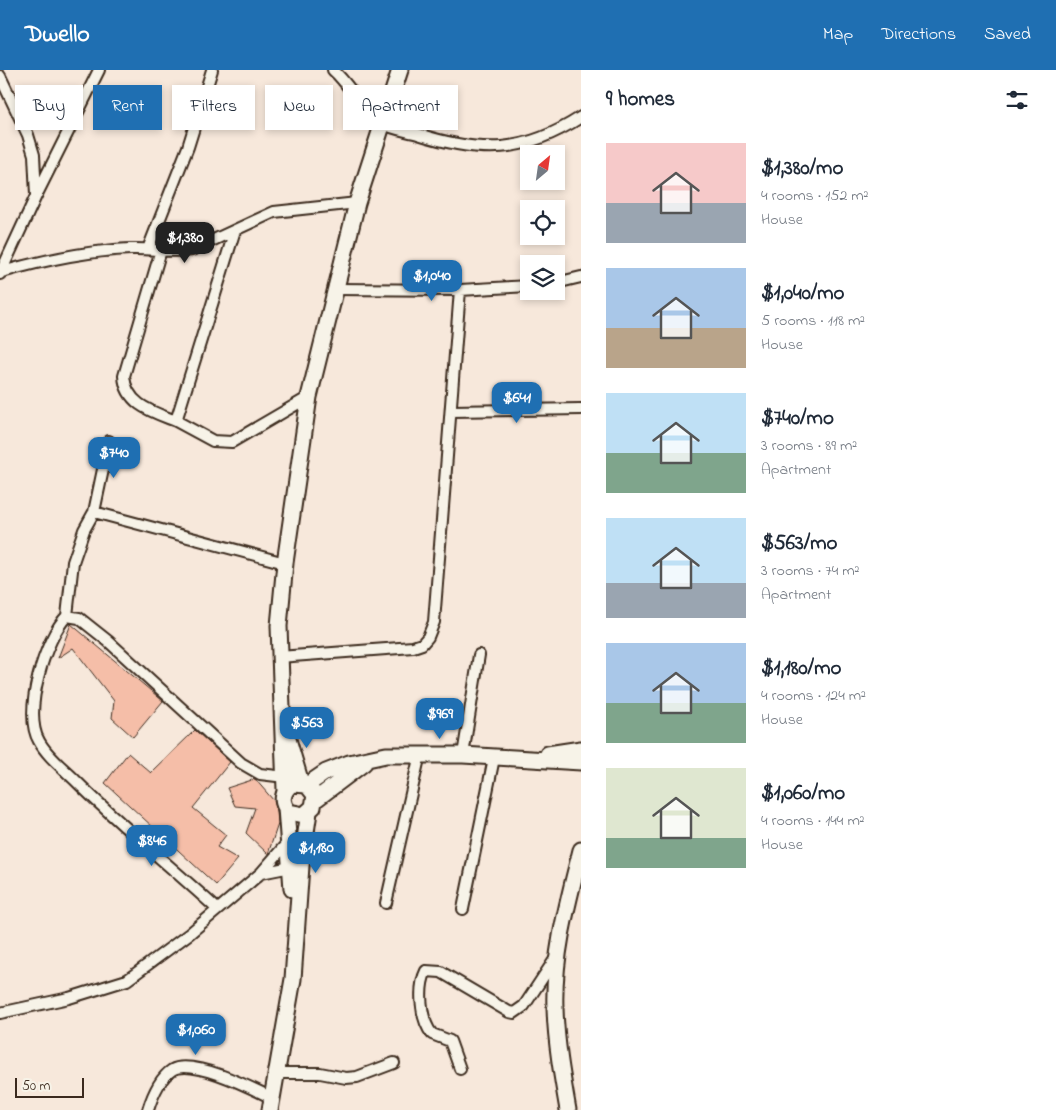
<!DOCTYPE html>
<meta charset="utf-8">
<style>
:root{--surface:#fff;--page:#f2f2f3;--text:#1f2937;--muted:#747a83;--accent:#1f6fb2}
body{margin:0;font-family:"Indie Flower",sans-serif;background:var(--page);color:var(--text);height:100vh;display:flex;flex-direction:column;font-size:19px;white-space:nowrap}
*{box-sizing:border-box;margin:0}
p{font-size:16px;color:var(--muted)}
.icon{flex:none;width:28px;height:28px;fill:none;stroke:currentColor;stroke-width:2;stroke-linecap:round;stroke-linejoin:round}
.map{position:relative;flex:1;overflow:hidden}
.side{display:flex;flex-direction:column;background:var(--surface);width:475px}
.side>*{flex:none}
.banner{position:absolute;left:15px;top:15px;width:475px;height:45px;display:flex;gap:10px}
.needle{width:32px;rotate:29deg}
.fabs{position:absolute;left:520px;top:75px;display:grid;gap:10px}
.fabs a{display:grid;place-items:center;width:45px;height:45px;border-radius:0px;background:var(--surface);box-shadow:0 2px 8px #0003;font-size:25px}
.scale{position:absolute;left:15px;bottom:12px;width:69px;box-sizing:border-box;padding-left:5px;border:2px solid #3b2a1e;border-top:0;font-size:14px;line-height:18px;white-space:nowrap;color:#3b2a1e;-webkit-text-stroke:4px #f7f3e8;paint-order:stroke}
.price{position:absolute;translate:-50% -42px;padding:0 11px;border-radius:10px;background:var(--accent);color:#fff;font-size:16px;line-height:32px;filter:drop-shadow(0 1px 2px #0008)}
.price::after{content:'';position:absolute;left:50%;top:30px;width:15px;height:11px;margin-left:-8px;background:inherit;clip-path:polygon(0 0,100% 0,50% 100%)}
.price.on{background:#222;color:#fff}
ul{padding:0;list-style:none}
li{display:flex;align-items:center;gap:15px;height:125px;padding:0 25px}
li span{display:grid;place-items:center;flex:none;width:140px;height:100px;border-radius:0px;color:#555}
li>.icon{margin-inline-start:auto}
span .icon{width:60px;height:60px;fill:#fffc;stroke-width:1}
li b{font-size:21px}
h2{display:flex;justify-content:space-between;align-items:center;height:60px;padding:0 25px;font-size:21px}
.tag{padding:0 18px;border-radius:0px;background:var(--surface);box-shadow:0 2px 8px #0003;font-size:18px;line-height:45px}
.tag.on{background:var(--accent);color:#fff}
header{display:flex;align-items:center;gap:30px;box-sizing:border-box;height:70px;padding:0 25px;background:var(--accent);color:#fff}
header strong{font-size:24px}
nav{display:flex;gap:28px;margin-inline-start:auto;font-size:18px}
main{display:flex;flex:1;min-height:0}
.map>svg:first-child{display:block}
.building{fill:#f5bea8;stroke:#3b2a1e}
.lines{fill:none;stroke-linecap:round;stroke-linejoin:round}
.street-casing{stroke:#3b2a1e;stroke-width:14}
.secondary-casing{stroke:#3b2a1e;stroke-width:19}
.street{stroke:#f7f3e8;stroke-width:10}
.secondary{stroke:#f7f3e8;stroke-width:15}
</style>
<header>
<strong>Dwello</strong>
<nav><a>Map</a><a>Directions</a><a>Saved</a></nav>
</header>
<main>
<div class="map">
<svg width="581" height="1040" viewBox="0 0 581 1040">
<rect width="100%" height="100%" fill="#f7e8db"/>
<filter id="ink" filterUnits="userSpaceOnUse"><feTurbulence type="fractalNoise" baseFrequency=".02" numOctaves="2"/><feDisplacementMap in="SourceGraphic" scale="10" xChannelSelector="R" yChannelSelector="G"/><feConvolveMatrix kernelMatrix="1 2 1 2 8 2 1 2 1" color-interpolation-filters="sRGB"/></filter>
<g filter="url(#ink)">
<!-- building -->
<path class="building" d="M71,554L163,631L133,667L112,648L114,631L73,578L58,588Z
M195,660L230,692L193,738L226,765L217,777L238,789L216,815L105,713L128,683L151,703Z
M255,709L274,731L277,741L278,754L268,784L246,763L255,738L235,736L227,718Z"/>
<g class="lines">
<!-- street casing -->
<g class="street-casing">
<path id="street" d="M333,0C351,16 361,40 382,53C392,59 407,61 418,64C481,84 524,84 581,47
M0,6L28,65L34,85L36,125
M235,160L176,351L213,371L232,372L309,327
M148,179L188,77L212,0
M161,180L124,306C126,335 153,342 176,351
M2,202C44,190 86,181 130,179C151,178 171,183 192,180L274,142L357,133
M0,204L36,126L99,0
M556,213L581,207
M335,219L460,220L529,216
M451,341L581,339
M94,442L109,371
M67,546L73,492L84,460L94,442L285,493
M279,587L413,577L422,574L428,567L434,552L460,220
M463,685L479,585
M261,803L296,796
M386,833L420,684
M216,838C169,795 120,755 75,710C63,698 47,686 39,671C22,643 45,568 67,546L79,548L108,571L241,693L260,704L285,707
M463,839L494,688
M0,943L69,928L127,910L189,864L261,803L288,772
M460,999L450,971L432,964C420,949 418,917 426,901L441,902L509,942L514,943L524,936L557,886
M276,1003H320L346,1008L357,1007L394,993
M148,1040C152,1027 160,1008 172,1000C192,988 252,1018 272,1028"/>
</g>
<!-- secondary casing -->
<g class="secondary-casing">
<path id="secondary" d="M287,666L301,713
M548,684L581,679
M307,715L315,725L313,737L304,745L289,742C280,732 282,722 292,714L307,715L326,702L349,693L386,685H463L581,692
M285,720L279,556L285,493L309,327L357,133L400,0
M315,730L364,693
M286,738L292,819
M270,1040L293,909L301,796L309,742
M568,1040C562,1006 556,972 555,938C553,885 568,832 581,780"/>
</g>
<!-- street -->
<use href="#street" class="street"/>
<!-- secondary -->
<use href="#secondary" class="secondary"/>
</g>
</g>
</svg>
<div class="fabs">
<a><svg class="needle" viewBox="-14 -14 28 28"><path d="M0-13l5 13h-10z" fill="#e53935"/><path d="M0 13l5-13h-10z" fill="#747a83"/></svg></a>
<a><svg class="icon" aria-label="locate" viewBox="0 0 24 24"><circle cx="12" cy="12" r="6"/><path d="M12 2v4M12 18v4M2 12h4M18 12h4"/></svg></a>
<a><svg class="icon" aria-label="layers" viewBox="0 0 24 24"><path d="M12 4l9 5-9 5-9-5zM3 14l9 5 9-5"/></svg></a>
</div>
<div class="scale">50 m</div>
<b class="price on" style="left:185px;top:194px">$1,380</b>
<b class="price" style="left:432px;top:232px">$1,040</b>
<b class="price" style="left:517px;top:354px">$641</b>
<b class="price" style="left:114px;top:409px">$740</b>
<b class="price" style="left:440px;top:670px">$969</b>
<b class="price" style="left:307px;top:679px">$563</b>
<b class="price" style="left:152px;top:797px">$846</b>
<b class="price" style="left:316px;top:804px">$1,180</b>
<b class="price" style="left:196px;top:986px">$1,060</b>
<div class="banner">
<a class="tag">Buy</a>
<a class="tag on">Rent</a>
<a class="tag">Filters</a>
<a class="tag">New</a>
<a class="tag">Apartment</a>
</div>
</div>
<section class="side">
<h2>9 homes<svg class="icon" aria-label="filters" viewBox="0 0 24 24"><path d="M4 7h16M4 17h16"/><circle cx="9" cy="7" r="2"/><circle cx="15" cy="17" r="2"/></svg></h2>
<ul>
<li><span style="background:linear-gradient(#f6c9c9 60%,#9aa5b1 0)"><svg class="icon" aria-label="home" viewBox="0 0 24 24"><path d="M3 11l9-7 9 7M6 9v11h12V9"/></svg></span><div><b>$1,380/mo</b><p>4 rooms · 152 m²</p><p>House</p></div></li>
<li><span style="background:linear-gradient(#a9c7e8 60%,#b9a48a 0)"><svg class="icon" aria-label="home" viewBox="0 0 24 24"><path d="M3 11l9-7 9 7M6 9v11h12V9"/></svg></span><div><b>$1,040/mo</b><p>5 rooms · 118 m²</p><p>House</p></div></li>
<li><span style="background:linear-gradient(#bfe0f5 60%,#7fa58c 0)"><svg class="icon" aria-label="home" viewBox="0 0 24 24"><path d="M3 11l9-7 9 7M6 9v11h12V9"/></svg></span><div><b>$740/mo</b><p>3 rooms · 89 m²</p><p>Apartment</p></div></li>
<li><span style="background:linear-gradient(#bfe0f5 65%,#9aa5b1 0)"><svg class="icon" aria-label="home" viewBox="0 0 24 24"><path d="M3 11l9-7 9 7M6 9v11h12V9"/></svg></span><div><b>$563/mo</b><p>3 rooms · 74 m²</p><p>Apartment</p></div></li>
<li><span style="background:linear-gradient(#a9c7e8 60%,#7fa58c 0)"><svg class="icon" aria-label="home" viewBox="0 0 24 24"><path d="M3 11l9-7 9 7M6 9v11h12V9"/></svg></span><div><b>$1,180/mo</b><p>4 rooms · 124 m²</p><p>House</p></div></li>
<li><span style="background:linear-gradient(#dfe7d0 70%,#7fa58c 0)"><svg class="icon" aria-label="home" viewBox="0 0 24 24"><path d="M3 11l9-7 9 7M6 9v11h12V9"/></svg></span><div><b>$1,060/mo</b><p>4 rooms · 144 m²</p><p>House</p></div></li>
</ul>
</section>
</main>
